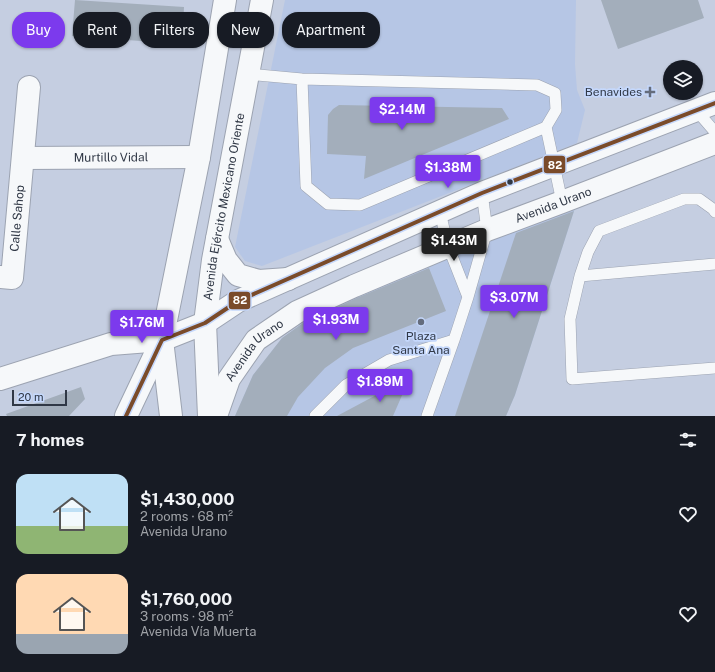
<!DOCTYPE html>
<meta charset="utf-8">
<style>
:root{--surface:#171b24;--page:#20242c;--text:#f1f3f6;--muted:#9ea1a6;--accent:#7c3aed}
body{margin:0;font-family:"Public Sans",sans-serif;background:var(--page);color:var(--text);height:100vh;display:flex;flex-direction:column;font-size:15px;white-space:nowrap}
*{box-sizing:border-box;margin:0}
p{font-size:13px;color:var(--muted)}
.icon{flex:none;width:22px;height:22px;fill:none;stroke:currentColor;stroke-width:2;stroke-linecap:round;stroke-linejoin:round}
.map{position:relative;height:416px;overflow:hidden}
.panel{display:flex;flex-direction:column;background:var(--surface);flex:1}
.panel>*{flex:none}
.banner{position:absolute;left:12px;top:12px;width:400px;height:36px;display:flex;gap:8px}
.fabs{position:absolute;left:663px;top:60px;display:grid;gap:8px}
.fabs a{display:grid;place-items:center;width:40px;height:40px;border-radius:50%;background:var(--surface);box-shadow:0 1px 3px #0004;font-size:20px}
.scale{position:absolute;left:12px;bottom:10px;width:55px;box-sizing:border-box;padding-left:4px;border:2px solid #303846;border-top:0;font-size:11px;line-height:14px;white-space:nowrap;color:#303846;-webkit-text-stroke:3px #c5d8fc;paint-order:stroke}
.price{position:absolute;translate:-50% -34px;padding:0 9px;border-radius:4px;background:var(--accent);color:#fff;font-size:13px;line-height:26px;filter:drop-shadow(0 1px 2px #0008)}
.price::after{content:'';position:absolute;left:50%;top:24px;width:12px;height:9px;margin-left:-6px;background:inherit;clip-path:polygon(0 0,100% 0,50% 100%)}
.price.on{background:#222;color:#fff}
ul{padding:0;list-style:none}
li{display:flex;align-items:center;gap:12px;height:100px;padding:0 16px}
li span{display:grid;place-items:center;flex:none;width:112px;height:80px;border-radius:12px;color:#555}
li>.icon{margin-inline-start:auto}
span .icon{width:48px;height:48px;fill:#fffc;stroke-width:1}
li b{font-size:17px}
h2{display:flex;justify-content:space-between;align-items:center;height:48px;padding:0 16px;font-size:17px}
.pill{padding:0 14px;border-radius:16px;background:var(--surface);box-shadow:0 1px 3px #0004;font-size:14px;line-height:36px}
.pill.on{background:var(--accent);color:#fff}
.map>svg:first-child{display:block}
.built{fill:#b6c6e5}
.building{fill:#a3aebb}
.lines{fill:none;stroke-linecap:round;stroke-linejoin:round}
.lane-casing{stroke:#9ca3b1;stroke-width:12}
.street-casing{stroke:#9ca3b1;stroke-width:24}
.secondary-casing{stroke:#9ca3b1;stroke-width:24}
.primary-casing{stroke:#9ca3b1;stroke-width:24}
.lane{stroke:#f6f8fa;stroke-width:11}
.street{stroke:#f6f8fa;stroke-width:22}
.secondary{stroke:#f6f8fa;stroke-width:22}
.primary{stroke:#f6f8fa;stroke-width:22}
.bus-1-casing{stroke:#c5d8fc;stroke-width:7}
.bus-1{stroke:#7a4b2a;stroke-width:4}
.poi-dot{fill:#646c7c;stroke:#c5d8fc;stroke-width:1.5}
.bus-dot{fill:#303846;stroke:#c5d8fc;stroke-width:1.5}
.labels{text-anchor:middle;dominant-baseline:central;stroke-width:3.5;stroke-linejoin:round;paint-order:stroke}
.poi-label{font-size:12px;fill:#303846;stroke:#c5d8fc;text-anchor:end}
.street-label{font-size:12px;fill:#303846;stroke:#c5d8fc}
.line-badge{stroke:#c5d8fc;stroke-width:1.5}
.badge-label{font-size:11px;text-anchor:middle;font-weight:bold;fill:#fff}
</style>
<div class="map">
<svg width="715" height="416" viewBox="0 0 715 416">
<rect width="100%" height="100%" fill="#c5cee1"/>
<!-- built -->
<path class="built" d="M285,0H576L575,64L577,90L585,110L577,143L262,266L245,261L235,247Z
M576,205L515,395L506,416H235L253,375L282,338L326,306Z"/>
<!-- building -->
<path class="building" d="M75,0L184,7L182,44L72,36Z
M601,0H698L704,18L618,49Z
M339,105L502,108L509,119L364,179L366,156L327,154L328,115L333,109Z
M574,211L515,395L506,416H455L516,233Z
M429,268L446,311L353,348L325,368L298,397L287,416H235L253,375L282,338L303,323L359,297Z
M410,377L393,416H337Z
M81,387L85,399L69,416H7L6,414Z"/>
<g class="lines">
<!-- lane casing -->
<g class="lane-casing">
<path id="lane" d="M247,74L302,79L537,85L555,93L556,110L546,127L360,205L328,204L306,186L302,79
M696,110L715,132
M546,127L562,202
M440,212L448,246L468,297
M715,212L713,209L699,199H684L599,231L588,252L580,276L570,319L572,379L715,368
M580,276L715,264
M315,416L346,385L389,360L454,340
M427,416L454,340L468,297L487,230L482,193"/>
</g>
<!-- street casing -->
<g class="street-casing">
<g id="street">
<path id="s1" d="M23,158L199,157"/>
<path id="s2" d="M0,277L12,278L29,87"/>
</g>
</g>
<!-- secondary casing -->
<g class="secondary-casing">
<g id="secondary">
<path d="M0,379L111,344L162,340"/>
<path d="M126,416L162,340L205,323L238,301L482,193L715,103"/>
<path id="s3" d="M216,416L229,379L256,340L297,312L354,286L487,230L562,202L715,143"/>
</g>
</g>
<!-- primary casing -->
<g class="primary-casing">
<g id="primary">
<path d="M217,239L226,260L238,275L259,281L288,279"/>
<path d="M171,416L162,340L199,157L225,0"/>
<path id="s4" d="M209,416L205,323L213,260L262,0"/>
</g>
</g>
<!-- lane -->
<use href="#lane" class="lane"/>
<!-- street -->
<use href="#street" class="street"/>
<!-- secondary -->
<use href="#secondary" class="secondary"/>
<!-- primary -->
<use href="#primary" class="primary"/>
<!-- bus-1 casing -->
<g class="bus-1-casing">
<path id="bus-1" d="M126,416L162,340L205,323L238,301L482,193L715,103"/>
</g>
<!-- bus-1 -->
<use href="#bus-1" class="bus-1"/>
</g>
<!-- markers -->
<g class="poi-dot">
<path d="M648 86h4v4h4v4h-4v4h-4v-4h-4v-4h4z"/>
<circle cx="421" cy="322" r="4"/>
</g>
<circle class="bus-dot" cx="510" cy="182" r="3.5"/>
<g class="labels">
<!-- poi labels -->
<g class="poi-label">
<text x="642" y="92">Benavides</text>
<text x="421" y="336" text-anchor="middle">Plaza<tspan x="421" dy="14">Santa Ana</tspan></text>
</g>
<!-- street labels -->
<g class="street-label">
<text stroke="none"><textPath href="#s1" startOffset="88">Murtillo Vidal</textPath></text>
<text stroke="none"><textPath href="#s3" startOffset="414">Avenida Urano</textPath></text>
<text stroke="none"><textPath href="#s4" startOffset="211">Avenida Ejército Mexicano Oriente</textPath></text>
<text stroke="none"><textPath href="#s2" startOffset="72">Calle Sahop</textPath></text>
<text stroke="none"><textPath href="#s3" startOffset="78">Avenida Urano</textPath></text>
</g>
</g>
<g class="line-badge">
<rect x="543" y="155" width="23" height="19" rx="4" fill="#7a4b2a"/>
<rect x="228" y="291" width="23" height="19" rx="4" fill="#7a4b2a"/>
</g>
<g class="badge-label">
<text x="555" y="169">82</text>
<text x="240" y="304">82</text>
</g>
</svg>
<div class="fabs">
<a><svg class="icon" aria-label="layers" viewBox="0 0 24 24"><path d="M12 4l9 5-9 5-9-5zM3 14l9 5 9-5"/></svg></a>
</div>
<div class="scale">20 m</div>
<b class="price" style="left:402px;top:131px">$2.14M</b>
<b class="price" style="left:448px;top:189px">$1.38M</b>
<b class="price on" style="left:454px;top:262px">$1.43M</b>
<b class="price" style="left:514px;top:319px">$3.07M</b>
<b class="price" style="left:336px;top:341px">$1.93M</b>
<b class="price" style="left:142px;top:344px">$1.76M</b>
<b class="price" style="left:380px;top:403px">$1.89M</b>
<div class="banner">
<a class="pill on">Buy</a>
<a class="pill">Rent</a>
<a class="pill">Filters</a>
<a class="pill">New</a>
<a class="pill">Apartment</a>
</div>
</div>
<section class="panel">
<h2>7 homes<svg class="icon" aria-label="filters" viewBox="0 0 24 24"><path d="M4 7h16M4 17h16"/><circle cx="9" cy="7" r="2"/><circle cx="15" cy="17" r="2"/></svg></h2>
<ul>
<li><span style="background:linear-gradient(#bfe0f5 65%,#8fb573 0)"><svg class="icon" aria-label="home" viewBox="0 0 24 24"><path d="M3 11l9-7 9 7M6 9v11h12V9"/></svg></span><div><b>$1,430,000</b><p>2 rooms · 68 m²</p><p>Avenida Urano</p></div><svg class="icon" aria-label="heart" viewBox="0 0 24 24"><path d="M12 20l-8-8c-3-5 5-10 8-4 3-6 11-1 8 4z"/></svg></li>
<li><span style="background:linear-gradient(#ffd9b3 75%,#9aa5b1 0)"><svg class="icon" aria-label="home" viewBox="0 0 24 24"><path d="M3 11l9-7 9 7M6 9v11h12V9"/></svg></span><div><b>$1,760,000</b><p>3 rooms · 98 m²</p><p>Avenida Vía Muerta</p></div><svg class="icon" aria-label="heart" viewBox="0 0 24 24"><path d="M12 20l-8-8c-3-5 5-10 8-4 3-6 11-1 8 4z"/></svg></li>
</ul>
</section>
